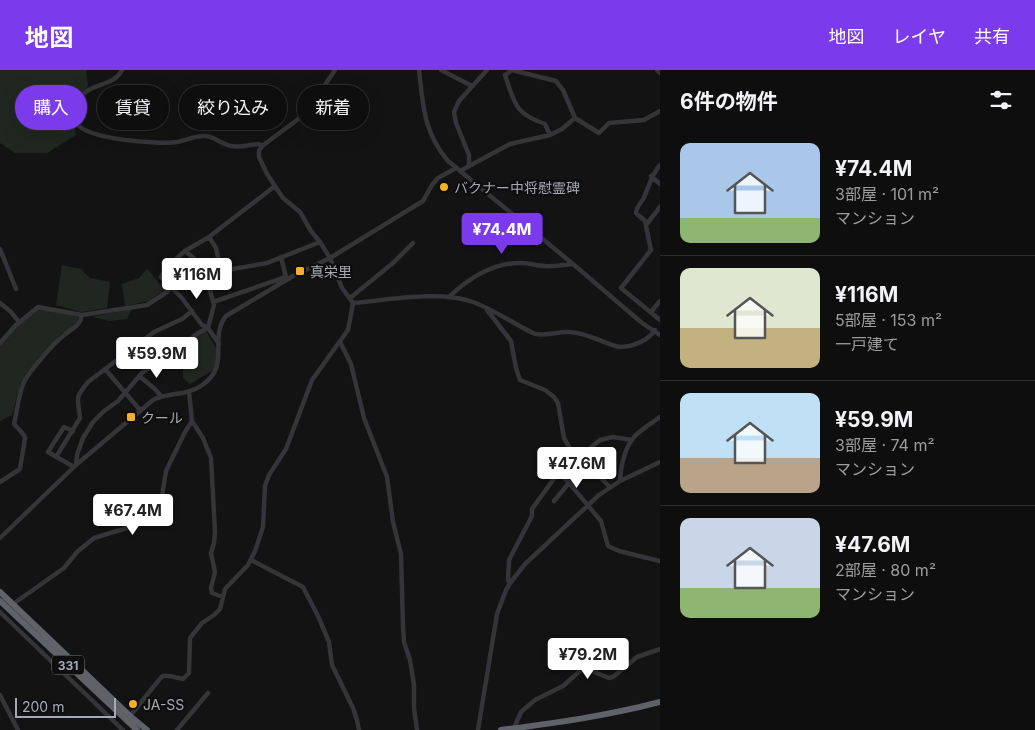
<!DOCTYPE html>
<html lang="ja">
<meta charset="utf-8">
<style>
:root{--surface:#0e0e0f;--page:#1c1c1d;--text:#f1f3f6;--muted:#9b9c9e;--line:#2e2e2f;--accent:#7c3aed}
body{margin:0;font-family:Inter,"Noto Sans JP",sans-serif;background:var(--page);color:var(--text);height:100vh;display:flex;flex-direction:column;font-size:19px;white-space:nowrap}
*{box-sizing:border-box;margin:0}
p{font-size:16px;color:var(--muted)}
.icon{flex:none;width:28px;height:28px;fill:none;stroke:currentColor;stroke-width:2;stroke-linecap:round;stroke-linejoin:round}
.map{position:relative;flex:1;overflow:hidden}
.panel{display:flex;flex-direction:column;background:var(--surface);width:375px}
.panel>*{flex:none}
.hud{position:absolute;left:15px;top:15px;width:475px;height:45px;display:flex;gap:10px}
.scale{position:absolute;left:15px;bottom:12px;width:101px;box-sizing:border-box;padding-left:5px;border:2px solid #a4a9b5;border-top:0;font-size:14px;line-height:18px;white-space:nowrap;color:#a4a9b5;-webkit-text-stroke:4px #0e0e0f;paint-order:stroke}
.price{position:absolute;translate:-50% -42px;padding:0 11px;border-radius:5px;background:#fff;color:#222;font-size:16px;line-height:32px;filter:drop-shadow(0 1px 2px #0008)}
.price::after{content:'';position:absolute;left:50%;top:30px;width:15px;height:11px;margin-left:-8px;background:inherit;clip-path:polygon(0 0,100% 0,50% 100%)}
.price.selected{background:var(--accent);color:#fff}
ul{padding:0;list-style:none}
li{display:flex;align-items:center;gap:15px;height:125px;padding:0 20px}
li+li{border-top:1px solid var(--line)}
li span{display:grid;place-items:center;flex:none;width:140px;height:100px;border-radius:10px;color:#555}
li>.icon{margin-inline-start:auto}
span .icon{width:60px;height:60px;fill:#fffc;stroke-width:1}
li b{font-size:21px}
h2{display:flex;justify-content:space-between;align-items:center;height:60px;padding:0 20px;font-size:21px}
.pill{padding:0 18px;border-radius:22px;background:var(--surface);box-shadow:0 5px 20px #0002,0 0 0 1px var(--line);font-size:18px;line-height:45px}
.pill.selected{background:var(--accent);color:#fff}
header{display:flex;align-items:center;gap:30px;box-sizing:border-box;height:70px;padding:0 25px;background:var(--accent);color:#fff}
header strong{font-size:24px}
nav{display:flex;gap:28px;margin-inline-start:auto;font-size:18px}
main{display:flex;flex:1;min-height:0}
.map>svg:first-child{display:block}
.green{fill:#1f2720}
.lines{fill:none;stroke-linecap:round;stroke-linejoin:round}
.minor{stroke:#343439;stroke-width:4.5}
.highway{stroke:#5f626a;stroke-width:6}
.poi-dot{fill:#f5b02a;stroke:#0e0e0f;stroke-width:2}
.labels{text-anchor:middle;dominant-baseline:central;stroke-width:4.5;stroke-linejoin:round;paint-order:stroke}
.shield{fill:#0e0e0f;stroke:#777a83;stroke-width:1}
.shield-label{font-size:12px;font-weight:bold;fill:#a4a9b5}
.poi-label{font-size:14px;fill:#a4a9b5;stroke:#0e0e0f;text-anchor:start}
</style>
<header>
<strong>地図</strong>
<nav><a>地図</a><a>レイヤ</a><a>共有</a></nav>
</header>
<main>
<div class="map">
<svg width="660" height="660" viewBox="0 0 660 660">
<rect width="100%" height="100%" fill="#131314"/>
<!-- green -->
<path class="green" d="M0,0H86L88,16L72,41L76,65L47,83H15L0,73Z
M62,195L81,199L90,208L110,212L107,238L81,242L56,235Z
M147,199L165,220L148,231L125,236L122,214L139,208Z
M39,238L79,246L76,255L61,264L21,312L12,345L0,351V275L9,264Z
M132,239L127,249L109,251L92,247Z
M206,261L217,280L215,299L190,314L183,308C184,295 180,298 179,288C176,277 198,265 206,261Z"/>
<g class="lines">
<!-- minor -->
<path class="minor" d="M122,0C110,24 72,5 77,54C88,69 158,75 177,72C186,70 195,66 204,66C215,66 222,75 232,76C241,78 251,74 259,74L262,76
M419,0C423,36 424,63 448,91L573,194L642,253L660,265
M441,0L472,16
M512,0L556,11L563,20L575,48L599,63L609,53L644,50L660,41
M512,0L505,5C515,34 514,43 545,54L550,65
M657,0L660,3
M469,95V85L456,53L454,42L459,31L487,0
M660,95C650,107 651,112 645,125C643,132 636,136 636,143L645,151L651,180L621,218L660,250
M460,101L510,74L550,65L562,59L575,48
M651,106L660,114
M646,155L660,137
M0,179L16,219
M185,181L208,200
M281,187L286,207
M173,217L161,207L169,195L185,181L209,167L275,116
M172,218L181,227L202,255L208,258L219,274
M449,227C469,208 493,192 522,193C530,193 537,196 545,196C554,197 564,195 573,194
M350,228L393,193L413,173
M213,232L286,207L289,209
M0,233L11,242L19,252
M353,233C387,230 441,220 473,232C495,240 514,254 535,264C548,266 558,261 570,262C588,263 602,273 619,277C632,277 648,271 655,260
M487,240L511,271L516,298L520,310L545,320L554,327L558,333L564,368L569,377L610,417
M651,242L660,231
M208,258L214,235L210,221L221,201L216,178L209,167
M340,272L351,294L364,348L387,407L393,452L401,484L403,557L404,572L410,590L414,615V638L417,660
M0,273L15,256L38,237L82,245L147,235L167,222L182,206L191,203L211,199L221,201L267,193L320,172
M105,299L140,340
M139,306L155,319L161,326
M189,322L192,351L203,368L211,388L215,462L214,473L211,483L215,502L211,518L212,523L223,527
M73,361L64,357L48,382L74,397
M56,387L80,348C78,328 74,329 88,312L154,262L182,249L192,241
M76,395L77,385L83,368L93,352L104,341L118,331L142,303L184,274L198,263L208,258
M559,401L601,451L608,476L619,481L660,491
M620,411C621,396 624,378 635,366C642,359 652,353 660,347
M0,412L20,399L25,368L24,365L14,354C17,342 19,322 24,312C29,302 53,274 62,267C70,259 80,257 82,245
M554,431L569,413L589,396
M0,468L76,395L153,330C168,322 186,326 201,316C232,296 208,269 226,246L293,206L330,188L423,131L432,115L438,108L456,98
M251,490L303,517L318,546L329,572L332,595L353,638L357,650L359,660
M511,512L508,511L509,490L532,446V439L563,396L579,387L600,370L613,367L632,370
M13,534L64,498L77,482L94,468L156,449L159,445L166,401L185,362L192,351
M0,542L123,660
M0,625L18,660
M129,647C135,641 160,607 163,606C169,605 177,608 183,609L189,603L190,568L202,553L214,545L220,539L225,519L248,495L255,481L263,457L265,416L269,405L286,379L312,310L348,260L353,233L342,218L330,188L320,172L311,161L300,142L283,128L267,104L259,87V81L262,76L301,47L310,37L335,0
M514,658L521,642L535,630L563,616L581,600L587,599L609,608L613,607L637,587L660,579
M177,660L208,623
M478,660L497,544L506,520L511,512L525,494L599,425L620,411L660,392"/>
<!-- highway -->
<path class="highway" d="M0,522L130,646L147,660
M0,531L137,660
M501,660C555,653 607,646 660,632"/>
</g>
<!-- markers -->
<g class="poi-dot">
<circle cx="444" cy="117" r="5"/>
<rect x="295" y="196" width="10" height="10" rx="2.5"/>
<rect x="126" y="342" width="10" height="10" rx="2.5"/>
<circle cx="133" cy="634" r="5"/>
</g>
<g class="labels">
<!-- shield labels -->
<rect class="shield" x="52" y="585.5" width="32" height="19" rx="4"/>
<g class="shield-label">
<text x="68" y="595">331</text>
</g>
<!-- poi labels -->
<g class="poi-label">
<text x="454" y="117">バクナー中将慰霊碑</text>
<text x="310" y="201">真栄里</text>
<text x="141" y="347">クール</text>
<text x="143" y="634">JA-SS</text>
</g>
</g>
</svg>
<div class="scale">200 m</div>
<b class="price selected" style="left:502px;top:185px">¥74.4M</b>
<b class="price" style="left:197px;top:230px">¥116M</b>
<b class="price" style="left:157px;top:309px">¥59.9M</b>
<b class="price" style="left:577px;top:419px">¥47.6M</b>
<b class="price" style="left:133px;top:466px">¥67.4M</b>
<b class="price" style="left:588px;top:610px">¥79.2M</b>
<div class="hud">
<a class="pill selected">購入</a>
<a class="pill">賃貸</a>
<a class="pill">絞り込み</a>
<a class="pill">新着</a>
</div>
</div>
<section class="panel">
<h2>6件の物件<svg class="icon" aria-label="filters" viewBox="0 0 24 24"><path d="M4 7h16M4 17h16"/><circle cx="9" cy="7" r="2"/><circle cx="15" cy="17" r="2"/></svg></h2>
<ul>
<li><span style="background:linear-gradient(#a9c7e8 75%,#8fb573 0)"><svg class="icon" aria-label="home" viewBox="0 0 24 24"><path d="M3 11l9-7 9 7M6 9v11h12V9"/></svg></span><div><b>¥74.4M</b><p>3部屋 · 101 m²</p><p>マンション</p></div></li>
<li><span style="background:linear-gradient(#dfe7d0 60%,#c2b280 0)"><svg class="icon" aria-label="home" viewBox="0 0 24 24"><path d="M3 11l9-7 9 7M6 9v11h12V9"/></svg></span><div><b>¥116M</b><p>5部屋 · 153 m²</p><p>一戸建て</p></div></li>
<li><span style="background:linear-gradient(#bfe0f5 65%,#b9a48a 0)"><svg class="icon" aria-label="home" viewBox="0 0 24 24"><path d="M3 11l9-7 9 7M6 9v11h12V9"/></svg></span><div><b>¥59.9M</b><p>3部屋 · 74 m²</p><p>マンション</p></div></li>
<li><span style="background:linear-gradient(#c9d6e8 70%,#8fb573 0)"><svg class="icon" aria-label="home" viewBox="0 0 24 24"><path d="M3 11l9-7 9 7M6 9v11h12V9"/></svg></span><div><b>¥47.6M</b><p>2部屋 · 80 m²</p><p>マンション</p></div></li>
</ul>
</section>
</main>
